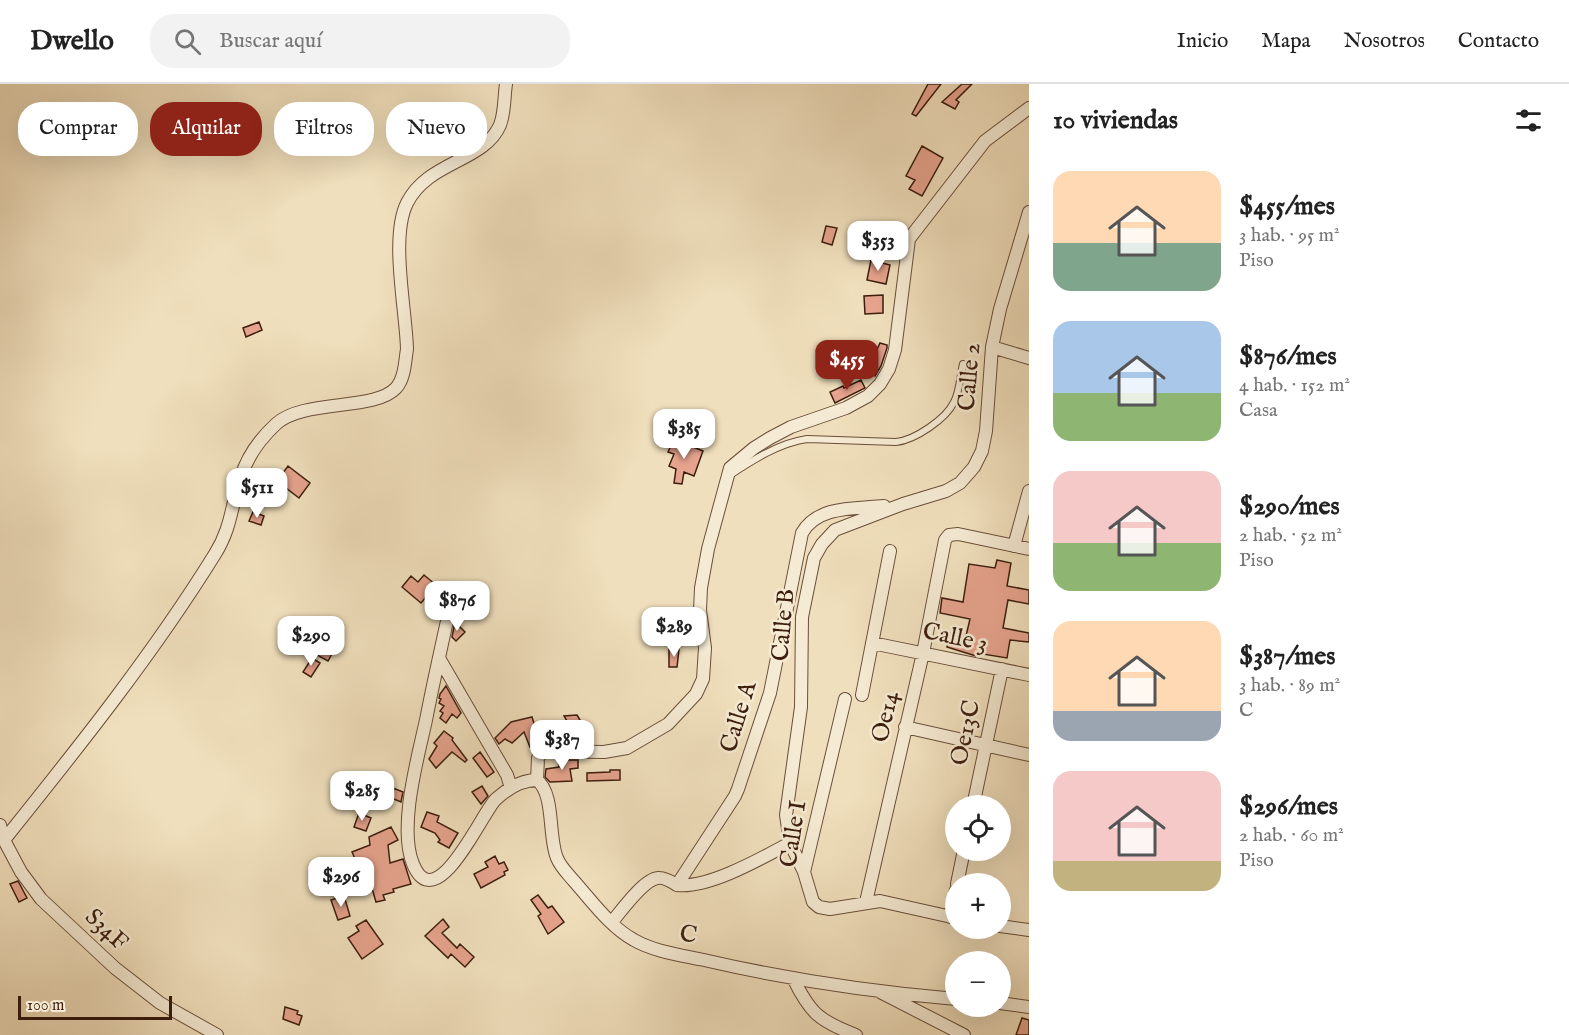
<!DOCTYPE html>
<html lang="es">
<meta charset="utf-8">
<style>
:root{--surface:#fff;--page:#f2f2f2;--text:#222;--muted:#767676;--line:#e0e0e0;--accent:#8f2418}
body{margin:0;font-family:"IM FELL English",serif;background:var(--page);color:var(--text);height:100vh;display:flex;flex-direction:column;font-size:22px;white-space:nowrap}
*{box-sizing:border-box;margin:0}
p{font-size:20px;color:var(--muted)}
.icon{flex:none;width:33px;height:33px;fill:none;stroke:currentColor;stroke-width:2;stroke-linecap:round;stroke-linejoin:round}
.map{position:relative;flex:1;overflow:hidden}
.panel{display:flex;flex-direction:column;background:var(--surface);width:540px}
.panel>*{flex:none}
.top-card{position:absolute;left:18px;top:18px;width:570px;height:54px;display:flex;gap:12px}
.buttons{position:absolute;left:945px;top:711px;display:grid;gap:12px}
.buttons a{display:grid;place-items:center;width:66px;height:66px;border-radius:50%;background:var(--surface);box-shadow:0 6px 24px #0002;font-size:30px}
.scale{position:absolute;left:18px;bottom:15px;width:154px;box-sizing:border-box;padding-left:6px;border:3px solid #3d1e0d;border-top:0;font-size:16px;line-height:21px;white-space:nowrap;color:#3d1e0d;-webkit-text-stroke:4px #f5ead3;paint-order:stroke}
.price{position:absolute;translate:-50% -51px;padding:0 14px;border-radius:12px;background:#fff;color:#222;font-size:20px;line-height:39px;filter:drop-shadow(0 2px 3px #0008)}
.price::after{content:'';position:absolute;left:50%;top:36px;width:18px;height:14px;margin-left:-9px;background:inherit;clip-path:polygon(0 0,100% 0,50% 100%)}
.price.on{background:var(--accent);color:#fff}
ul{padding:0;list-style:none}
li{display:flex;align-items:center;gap:18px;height:150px;padding:0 24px}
li span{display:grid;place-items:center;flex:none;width:168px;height:120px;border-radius:18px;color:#555}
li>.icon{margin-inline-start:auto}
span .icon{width:72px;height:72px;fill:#fffc;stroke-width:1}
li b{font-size:26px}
h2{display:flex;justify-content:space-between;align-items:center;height:72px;padding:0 24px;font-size:26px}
.pill{padding:0 21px;border-radius:24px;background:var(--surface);box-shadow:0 6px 24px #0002;font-size:21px;line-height:54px}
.pill.on{background:var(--accent);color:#fff}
header{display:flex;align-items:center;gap:36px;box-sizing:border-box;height:84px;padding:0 30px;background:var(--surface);border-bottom:2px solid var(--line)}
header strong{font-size:28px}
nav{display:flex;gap:33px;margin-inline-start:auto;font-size:21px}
.search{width:420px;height:54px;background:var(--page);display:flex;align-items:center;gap:15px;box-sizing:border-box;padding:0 21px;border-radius:24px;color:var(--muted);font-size:22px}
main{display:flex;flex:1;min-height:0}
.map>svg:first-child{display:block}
.building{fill:#e6a38d;stroke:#3d1e0d;stroke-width:1.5}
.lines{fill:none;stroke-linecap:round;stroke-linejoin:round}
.service-casing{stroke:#6a4e39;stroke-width:8}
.minor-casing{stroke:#6a4e39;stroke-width:14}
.service{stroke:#f5ead3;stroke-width:6}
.minor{stroke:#f5ead3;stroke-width:12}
.labels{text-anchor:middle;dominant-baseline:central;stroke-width:5;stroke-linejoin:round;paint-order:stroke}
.street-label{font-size:24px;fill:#3d1e0d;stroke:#f5ead3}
</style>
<header>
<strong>Dwello</strong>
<div class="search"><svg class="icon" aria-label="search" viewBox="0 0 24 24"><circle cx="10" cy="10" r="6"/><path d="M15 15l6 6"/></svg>Buscar aquí</div>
<nav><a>Inicio</a><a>Mapa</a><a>Nosotros</a><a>Contacto</a></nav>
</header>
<main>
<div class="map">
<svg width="1029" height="951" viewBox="0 0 1029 951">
<rect width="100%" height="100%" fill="#f0dfbc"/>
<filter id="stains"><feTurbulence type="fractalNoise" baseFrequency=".00333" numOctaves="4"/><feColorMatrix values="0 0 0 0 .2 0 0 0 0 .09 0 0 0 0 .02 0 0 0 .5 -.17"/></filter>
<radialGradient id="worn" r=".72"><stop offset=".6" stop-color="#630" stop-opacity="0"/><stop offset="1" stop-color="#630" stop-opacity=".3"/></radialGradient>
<!-- building -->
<path class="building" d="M928,0H941L916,32L912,30Z
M962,0H972L956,16L959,18L955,25L942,18Z
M922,62L943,74L922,112L909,105L915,96L906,92Z
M826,142L837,144L832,161L822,158Z
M862,150L881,155L879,162L860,158Z
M871,176L890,181L886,200L867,196Z
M883,211V229L865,230L864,212Z
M259,238L262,246L246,253L243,244Z
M880,259L887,261V264L881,282L875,292L867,287Z
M861,296L865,304L835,319L830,308L843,302L844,304Z
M674,355L703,367L694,392L684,388L682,400L674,399L676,385L669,382L674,370L668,368Z
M288,382L310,399L299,414L277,397Z
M253,428L264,432L261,441L249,437Z
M997,476L1011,479L1007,502L1029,506V520L1008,516L1003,544L1029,549V558L1010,556L1007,574L977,569L976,572L947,563L950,549L966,552L970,535L940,529L942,514L963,518L969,480L995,484Z
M424,491L436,501L421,519L402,503L411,492L418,498Z
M455,538L465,548L456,557L452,553Z
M323,560L334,566L328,577L317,571Z
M669,565H679L677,583H669Z
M312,574L320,579L311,593L303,588Z
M446,602L461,629L457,634L452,630L446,639L440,634L443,629L440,627L444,622L439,619L441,615L439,614L440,610Z
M577,631L587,648L574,649L564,632Z
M532,633L538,652L550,649L553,657L530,663L524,648L512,659L505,655L499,660L495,654L511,638Z
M444,647L453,654L452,656L467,676L465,678L452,668L436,684L429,675L437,662L434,659Z
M480,668L494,688L487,693L473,674Z
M558,676H578V684L570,685L572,697L550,698L545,693L546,685L559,683Z
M610,686H620V696L587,697V689L610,688Z
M482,702L488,712L481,720L472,708Z
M393,704L403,708L401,718L389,713Z
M427,728L439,732L437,738L458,749L449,764L438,758L440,756L435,749L421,743Z
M359,729L371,734L366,747L354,743Z
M391,743L398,756L388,761L390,779L403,775L411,800L393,805L394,808L383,811L385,816L376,818L363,774L356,777L352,768L370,761L369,753Z
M495,772L499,780L504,778L508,786L504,788L505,791L481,804L474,790L488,783L485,778Z
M18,797L27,814L19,818L10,800Z
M538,811L548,824L552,822L564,838L548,850L538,832L541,830L531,816Z
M344,812L350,832L338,836L331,816Z
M443,835L449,843L442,849L457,864L460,860L474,873L465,883L451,870L448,874L425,852Z
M366,836L383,860L362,875L348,854L359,847L356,842Z
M285,923L298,927L297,930L302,932L299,941L283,935Z
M1022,934L1029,936V951H1016Z"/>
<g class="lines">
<!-- service casing -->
<g class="service-casing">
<path id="service" d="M730,391C753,376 779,359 807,355L896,358C915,356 946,335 954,318C960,307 960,292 963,280"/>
</g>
<!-- minor casing -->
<g class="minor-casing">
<path id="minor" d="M992,263L1029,274
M1014,462L1029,407
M449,528C441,564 433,600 426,636C418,673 398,743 413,780C436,836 482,728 496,715C507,705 522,696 537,696C555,710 548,753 557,774C560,782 567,789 573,796C591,816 610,843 634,856C655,868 681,871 704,876C786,895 872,908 956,915
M872,559L1029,591
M439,574L507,691L511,704
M862,611L890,467
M845,615L804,788L813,818L819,823L830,825L880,817L956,834
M905,643L1029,671
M537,696L538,674L543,667L604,668L627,664L668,640L696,610L703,595L705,564L700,526L701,504L708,465L730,384L754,364L770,354L791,343L846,324L868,312L880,300L889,285L895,266L909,155L985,57L1029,24
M973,722L1002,585
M0,741L4,756L21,788L41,815L115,884L160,919L217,951
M4,756C78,664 153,570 215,470C232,443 231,421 241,393C247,373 261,354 276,340C303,315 375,327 396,304C405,294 405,277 407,265C406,226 390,153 407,119C428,77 484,78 500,41C505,28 504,13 506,0
M790,759C762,774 708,805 677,801L735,712L738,705L770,609L802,449C818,421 856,425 884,422
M804,788L790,759L786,731L801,623L802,533L814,474L822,460L835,446L903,420L946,407L960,399L974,383L982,367L986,347L992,263L1000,225L1029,128
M957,800L964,766
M866,818L923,569L945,456L949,451L958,450L1029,465
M950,833L956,806
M612,838C621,827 644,795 658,794C664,793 672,798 677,801
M1000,842L1029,846
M793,894C810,929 819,937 856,951
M882,909L964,951
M1000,919L1029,923"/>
</g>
<!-- service -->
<use href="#service" class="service"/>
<!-- minor -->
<use href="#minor" class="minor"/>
</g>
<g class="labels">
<!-- street labels -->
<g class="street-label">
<text transform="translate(970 293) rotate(-85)">Calle 2</text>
<text transform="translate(784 541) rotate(-85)">Calle B</text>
<text transform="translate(955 554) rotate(12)">Calle 3</text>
<text transform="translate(739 633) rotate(-73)">Calle A</text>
<text transform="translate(886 633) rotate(-77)">Oe14</text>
<text transform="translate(966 649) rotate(-78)">Oe13C</text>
<text transform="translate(794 750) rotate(-81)">Calle I</text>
<text transform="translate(106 846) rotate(43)">S34F</text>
<text transform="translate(688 851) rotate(13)">C</text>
</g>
</g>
<rect width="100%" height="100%" filter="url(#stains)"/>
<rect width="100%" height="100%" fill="url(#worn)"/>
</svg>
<div class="buttons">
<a><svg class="icon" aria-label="locate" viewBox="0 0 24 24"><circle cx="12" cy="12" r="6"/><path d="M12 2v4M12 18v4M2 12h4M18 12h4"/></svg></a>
<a>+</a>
<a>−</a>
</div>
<div class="scale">100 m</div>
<b class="price" style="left:878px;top:188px">$353</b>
<b class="price on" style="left:847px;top:307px">$455</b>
<b class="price" style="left:684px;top:376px">$385</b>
<b class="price" style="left:257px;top:435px">$511</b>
<b class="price" style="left:457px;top:548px">$876</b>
<b class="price" style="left:674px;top:574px">$289</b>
<b class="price" style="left:311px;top:583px">$290</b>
<b class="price" style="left:562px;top:687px">$387</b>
<b class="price" style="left:362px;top:738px">$285</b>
<b class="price" style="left:341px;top:824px">$296</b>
<div class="top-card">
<a class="pill">Comprar</a>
<a class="pill on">Alquilar</a>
<a class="pill">Filtros</a>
<a class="pill">Nuevo</a>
</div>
</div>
<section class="panel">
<h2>10 viviendas<svg class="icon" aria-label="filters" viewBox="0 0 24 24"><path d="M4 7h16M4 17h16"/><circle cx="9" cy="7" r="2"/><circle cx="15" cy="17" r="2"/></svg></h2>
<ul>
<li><span style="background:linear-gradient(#ffd9b3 60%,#7fa58c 0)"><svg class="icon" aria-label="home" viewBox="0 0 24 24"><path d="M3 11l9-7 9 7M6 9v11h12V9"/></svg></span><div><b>$455/mes</b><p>3 hab. · 95 m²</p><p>Piso</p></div></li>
<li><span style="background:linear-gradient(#a9c7e8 60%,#8fb573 0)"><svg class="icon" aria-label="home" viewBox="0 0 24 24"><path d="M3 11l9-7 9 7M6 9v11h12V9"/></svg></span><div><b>$876/mes</b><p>4 hab. · 152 m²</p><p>Casa</p></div></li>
<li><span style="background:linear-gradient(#f6c9c9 60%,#8fb573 0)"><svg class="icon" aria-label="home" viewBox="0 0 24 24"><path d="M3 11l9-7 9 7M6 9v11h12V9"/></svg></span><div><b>$290/mes</b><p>2 hab. · 52 m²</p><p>Piso</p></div></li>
<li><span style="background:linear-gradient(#ffd9b3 75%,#9aa5b1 0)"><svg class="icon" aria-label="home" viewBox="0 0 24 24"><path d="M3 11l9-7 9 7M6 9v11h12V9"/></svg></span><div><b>$387/mes</b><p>3 hab. · 89 m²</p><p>C</p></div></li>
<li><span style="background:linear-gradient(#f6c9c9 75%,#c2b280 0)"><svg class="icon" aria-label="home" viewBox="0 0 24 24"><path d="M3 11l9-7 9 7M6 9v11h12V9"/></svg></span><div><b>$296/mes</b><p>2 hab. · 60 m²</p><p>Piso</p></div></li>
</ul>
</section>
</main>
